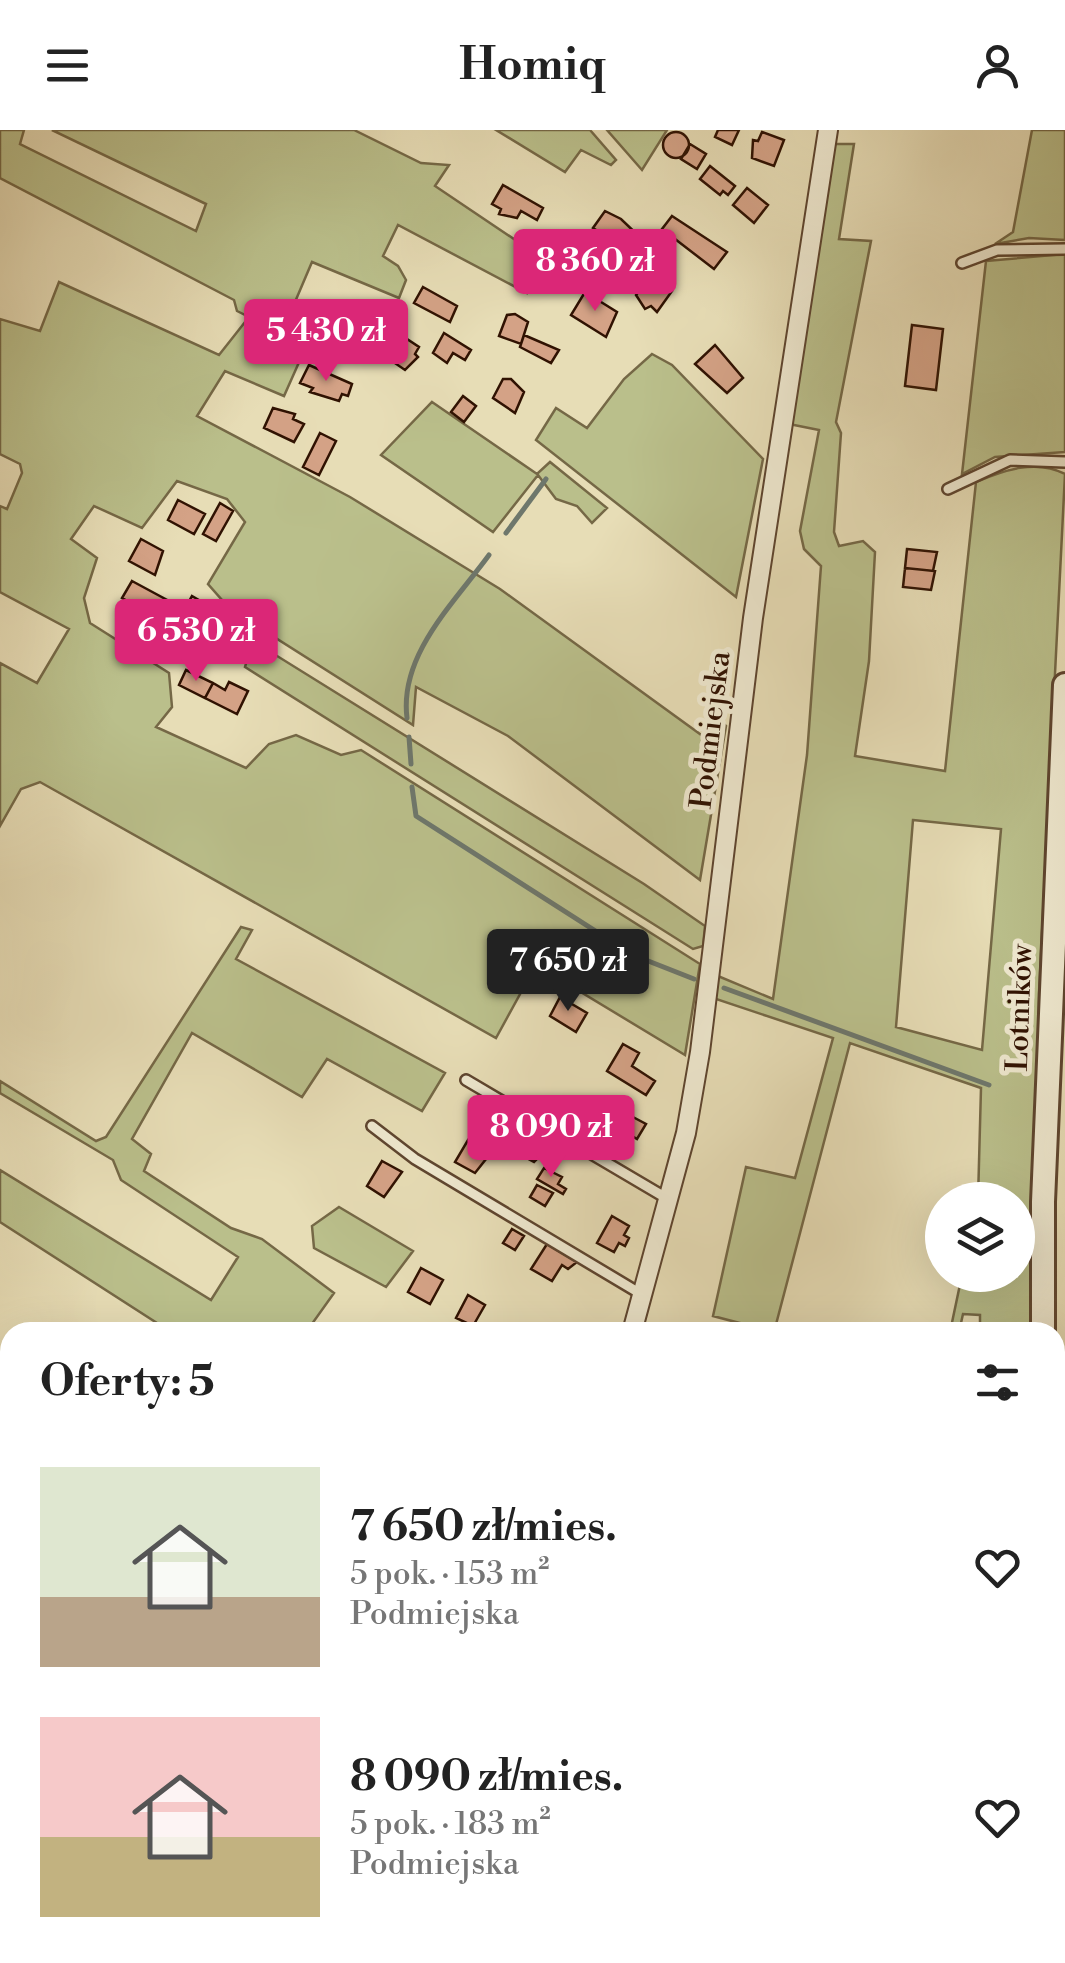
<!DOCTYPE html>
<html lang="pl">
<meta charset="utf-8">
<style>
:root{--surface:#fff;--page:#f6f6f6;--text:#222;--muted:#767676;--accent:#db2777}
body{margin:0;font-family:"Libre Bodoni",serif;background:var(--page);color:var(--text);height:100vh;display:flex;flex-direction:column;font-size:38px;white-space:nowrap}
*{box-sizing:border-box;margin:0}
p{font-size:32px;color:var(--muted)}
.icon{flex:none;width:55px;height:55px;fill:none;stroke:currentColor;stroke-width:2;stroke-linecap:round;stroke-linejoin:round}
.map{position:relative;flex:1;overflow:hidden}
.sheet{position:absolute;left:0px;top:1192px;width:1065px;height:642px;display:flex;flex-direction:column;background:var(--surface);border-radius:30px 30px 0 0;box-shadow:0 10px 40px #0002}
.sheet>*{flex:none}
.controls{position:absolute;left:925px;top:1052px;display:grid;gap:20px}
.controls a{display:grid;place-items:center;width:110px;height:110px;border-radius:50%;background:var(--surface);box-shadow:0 10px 40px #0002;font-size:50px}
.price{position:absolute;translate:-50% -85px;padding:0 22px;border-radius:10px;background:var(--accent);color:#fff;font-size:32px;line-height:65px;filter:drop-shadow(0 2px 5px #0008)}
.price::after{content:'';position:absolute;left:50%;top:60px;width:30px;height:22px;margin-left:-15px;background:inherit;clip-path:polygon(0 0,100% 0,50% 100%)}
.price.on{background:#222;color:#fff}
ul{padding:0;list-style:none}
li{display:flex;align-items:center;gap:30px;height:250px;padding:0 40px}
li span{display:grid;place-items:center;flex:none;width:280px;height:200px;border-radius:0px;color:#555}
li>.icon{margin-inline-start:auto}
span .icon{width:120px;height:120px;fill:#fffc;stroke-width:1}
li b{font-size:42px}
h2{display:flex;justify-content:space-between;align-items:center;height:120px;padding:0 40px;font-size:42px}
header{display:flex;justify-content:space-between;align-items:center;height:130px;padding:0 40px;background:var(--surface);font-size:45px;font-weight:700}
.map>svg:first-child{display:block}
.green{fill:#babf8b;stroke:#756846;stroke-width:2.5;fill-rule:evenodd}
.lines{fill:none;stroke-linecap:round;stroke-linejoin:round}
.stream{stroke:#6e776c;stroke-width:5}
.building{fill:#d4a286;stroke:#301202;stroke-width:2.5}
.service-casing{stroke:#5e452f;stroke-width:14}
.minor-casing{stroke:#5e452f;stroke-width:22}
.tertiary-casing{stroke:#5e452f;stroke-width:28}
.service{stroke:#efe9d0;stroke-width:9}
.minor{stroke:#efe9d0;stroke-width:18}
.tertiary{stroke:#efe9d0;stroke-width:22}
.labels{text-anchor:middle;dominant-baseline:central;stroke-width:10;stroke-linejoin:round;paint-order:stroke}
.street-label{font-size:30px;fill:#301202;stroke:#efe9d0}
</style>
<header><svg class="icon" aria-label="menu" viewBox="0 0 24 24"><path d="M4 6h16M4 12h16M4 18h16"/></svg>Homiq<svg class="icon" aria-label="person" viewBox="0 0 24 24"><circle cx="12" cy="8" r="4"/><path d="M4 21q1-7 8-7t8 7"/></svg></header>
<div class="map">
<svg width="1065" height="1833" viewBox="0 0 1065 1833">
<rect width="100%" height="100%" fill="#e7ddb6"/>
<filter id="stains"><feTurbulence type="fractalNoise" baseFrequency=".002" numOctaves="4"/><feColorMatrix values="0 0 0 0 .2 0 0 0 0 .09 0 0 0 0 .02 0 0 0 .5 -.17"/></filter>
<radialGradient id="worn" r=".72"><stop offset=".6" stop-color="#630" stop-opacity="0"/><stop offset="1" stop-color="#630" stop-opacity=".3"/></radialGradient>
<!-- green -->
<path class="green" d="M0,0H24L20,14L196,101L206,74L52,0H354L421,33L449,35L435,56L545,130L527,163L398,95L383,126L398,136L406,150L399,168L312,132L292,179L326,201L320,227L304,221L284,266L225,241L197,286L350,367L500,459L711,612L716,586L726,596L700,750L508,606L416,557L413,595L230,479L208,454L245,392L227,369L177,351L142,398L94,376L71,409L97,428L84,468L90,493L169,543L172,577L156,597L246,638L269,614L296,605L341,625L361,620L700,834L685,925L536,835L496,908L40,652L21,659L0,696V533L37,553L69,499L0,462V376L7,379L22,343L20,334L0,324V189L40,201L59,152L219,225L249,187L237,181L234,170L0,48Z
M496,0H590L616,30L611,35L581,20L565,42Z
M607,0H667L642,40Z
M1032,0H1065V110L1029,108L995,114L1013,102Z
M831,14H854L839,109L871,111L836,292L841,303L834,402L839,416L863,411L875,422L869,531L855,626L945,641L976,352C1004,340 1036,329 1065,344L1039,863L1034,1202H980V1185L963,1184L959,1202H950L962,1145H1018V1070H978L981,958L850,913L774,1202L713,1186L746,1037L795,1048L833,908L713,868L718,846L773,869L807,625L821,436L804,419L800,401L819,300L789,294ZM913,690L1001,699L982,920L896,897Z
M1065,124V322L995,327L962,344L986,131Z
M652,224L672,235L763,329L736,467L536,310L556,278L587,298L624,249Z
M432,272L537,344L550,332L607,378L592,393L577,376L556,369L538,345L493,402L381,325Z
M253,511L644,754L705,796L703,816L693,819L245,537Z
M241,797L252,800L236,829L445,943L422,981L327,929L302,967L192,903L132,1009L151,1024L144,1041L231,1098L262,1109L334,1163L309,1198L316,1202H171L0,1092V1040L211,1170L238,1127L121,1050L113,1030L0,963V951L96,1011L106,1007Z
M339,1077L413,1121L386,1157L314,1118L312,1096Z
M785,1825H894L893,1833H784Z"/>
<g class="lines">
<!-- stream -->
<path class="stream" d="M506,403L546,349
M407,588C399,525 454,473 489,425
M409,607L411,634
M412,657L416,686L633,825L694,849
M724,858L989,955"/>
</g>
<!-- building -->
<path class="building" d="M718,0H739L732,15L715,7Z
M762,2L784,10L774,36L752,28L753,10L758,11Z
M663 15a13 13 0 1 1 26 0a13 13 0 1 1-26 0Z
M690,14L706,24L697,39L681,29Z
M710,36L735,56L728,65L723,61L720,65L700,49Z
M503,55L543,78L537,90L521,81L517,88L499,84L501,79L492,74Z
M747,58L768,75L754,93L733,75Z
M605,81L621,89L644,111L635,125L593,98Z
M672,86L727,122L714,139L662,99Z
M592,121L623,139L617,149L611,145L608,150L583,135Z
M649,149L672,161L657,182L651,176L645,179L636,165Z
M423,157L457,176L450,192L414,173Z
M585,162L617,182L606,207L571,185Z
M515,184L528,192L521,214L499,206L507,185Z
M912,195L943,199L936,260L905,256Z
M444,203L471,220L465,230L453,223L447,233L433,223Z
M401,205L419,217L415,224L418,227L405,240L386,227Z
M524,205L559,220L551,233L520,217Z
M715,215L743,248L727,263L695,234Z
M309,235L352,254L348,266L342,264L339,271L310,262L313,258L300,253Z
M503,249H511L524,262L515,283L493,268Z
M463,266L476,276L464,292L451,282Z
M273,278L295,284L293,289L304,294L294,312L264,298Z
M320,303L336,311L319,345L303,337Z
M178,370L205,384L194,404L168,390Z
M220,373L233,381L216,411L203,404Z
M141,409L163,421L155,445L129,431Z
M907,419L937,422L933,441L905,438Z
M905,438L935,441L931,460L903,457Z
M132,451L169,471L160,489L129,477L131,473L122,468Z
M192,466L209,476L204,484L187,475Z
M181,473L203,486L194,503L171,491Z
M186,540L213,553L205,568L179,555Z
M229,552L248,561L237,584L205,568L213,553L225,560Z
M560,867L587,883L576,902L550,886Z
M623,914L639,923L632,936L655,951L646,965L607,941Z
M601,979L612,985L608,991L620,996L609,1019L587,1007Z
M631,986L646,994L637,1009L627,1003Z
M529,996L546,1009L540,1020L543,1023L534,1032L512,1020Z
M468,1010L490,1024L475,1043L455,1032Z
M382,1031L402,1042L384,1067L367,1056Z
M544,1038L562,1047L558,1054L566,1059L563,1064L537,1049Z
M537,1055L553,1063L545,1076L530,1067Z
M612,1086L629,1096L624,1105L629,1108L625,1116L619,1113L614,1122L597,1113Z
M512,1099L524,1106L515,1120L503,1113Z
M547,1114L577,1132L568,1139L562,1135L552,1151L531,1139Z
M421,1138L443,1150L430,1174L408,1162Z
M468,1165L485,1175L473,1196L456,1188Z
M40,1825H61L56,1833H35Z
M293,1825H320L323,1833H295Z
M550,1825H573L572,1833H548Z"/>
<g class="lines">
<!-- service casing -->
<g class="service-casing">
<path id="service" d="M962,133L997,120L1065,119
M948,359L1010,330L1065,332
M466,950L668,1069
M372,996L415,1029L641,1164
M0,1369L10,1376
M781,1833V1825"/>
</g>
<!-- minor casing -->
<g class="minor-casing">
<path id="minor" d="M632,1202L686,1003L700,922L753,488L828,0
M0,1569L10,1575
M1055,1703L1065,1702
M156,1833L161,1825
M445,1833L446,1825"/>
</g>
<!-- tertiary casing -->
<g class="tertiary-casing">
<path id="tertiary" d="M1043,1202V1072L1065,555
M1043,1833V1825"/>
</g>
<!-- service -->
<use href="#service" class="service"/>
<!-- minor -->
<use href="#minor" class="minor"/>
<!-- tertiary -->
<use href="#tertiary" class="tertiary"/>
</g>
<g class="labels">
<!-- street labels -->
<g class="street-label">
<text transform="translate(711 600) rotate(-83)">Podmiejska</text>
<text transform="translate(1020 878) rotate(-88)">Lotników</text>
</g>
</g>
<rect width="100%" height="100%" filter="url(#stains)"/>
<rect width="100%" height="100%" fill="url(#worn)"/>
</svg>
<div class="controls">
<a><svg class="icon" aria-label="layers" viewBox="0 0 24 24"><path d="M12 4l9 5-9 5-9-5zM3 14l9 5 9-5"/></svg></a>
</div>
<b class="price" style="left:595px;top:184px">8 360 zł</b>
<b class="price" style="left:326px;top:254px">5 430 zł</b>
<b class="price" style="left:196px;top:554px">6 530 zł</b>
<b class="price on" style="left:568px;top:884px">7 650 zł</b>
<b class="price" style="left:551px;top:1050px">8 090 zł</b>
<section class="sheet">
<h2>Oferty: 5<svg class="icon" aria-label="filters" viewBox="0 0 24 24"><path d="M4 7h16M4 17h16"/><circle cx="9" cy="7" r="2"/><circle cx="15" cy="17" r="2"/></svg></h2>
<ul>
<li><span style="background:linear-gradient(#dfe7d0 65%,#b9a48a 0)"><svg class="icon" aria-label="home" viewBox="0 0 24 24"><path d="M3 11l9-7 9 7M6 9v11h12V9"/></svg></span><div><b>7 650 zł/mies.</b><p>5 pok. · 153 m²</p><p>Podmiejska</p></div><svg class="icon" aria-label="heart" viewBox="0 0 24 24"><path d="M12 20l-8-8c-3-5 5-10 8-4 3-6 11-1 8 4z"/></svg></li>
<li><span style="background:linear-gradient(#f6c9c9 60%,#c2b280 0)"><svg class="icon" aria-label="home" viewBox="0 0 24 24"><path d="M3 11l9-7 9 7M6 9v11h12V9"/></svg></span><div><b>8 090 zł/mies.</b><p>5 pok. · 183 m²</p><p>Podmiejska</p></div><svg class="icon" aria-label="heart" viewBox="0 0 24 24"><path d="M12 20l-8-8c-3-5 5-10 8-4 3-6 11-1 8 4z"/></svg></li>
</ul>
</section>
</div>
